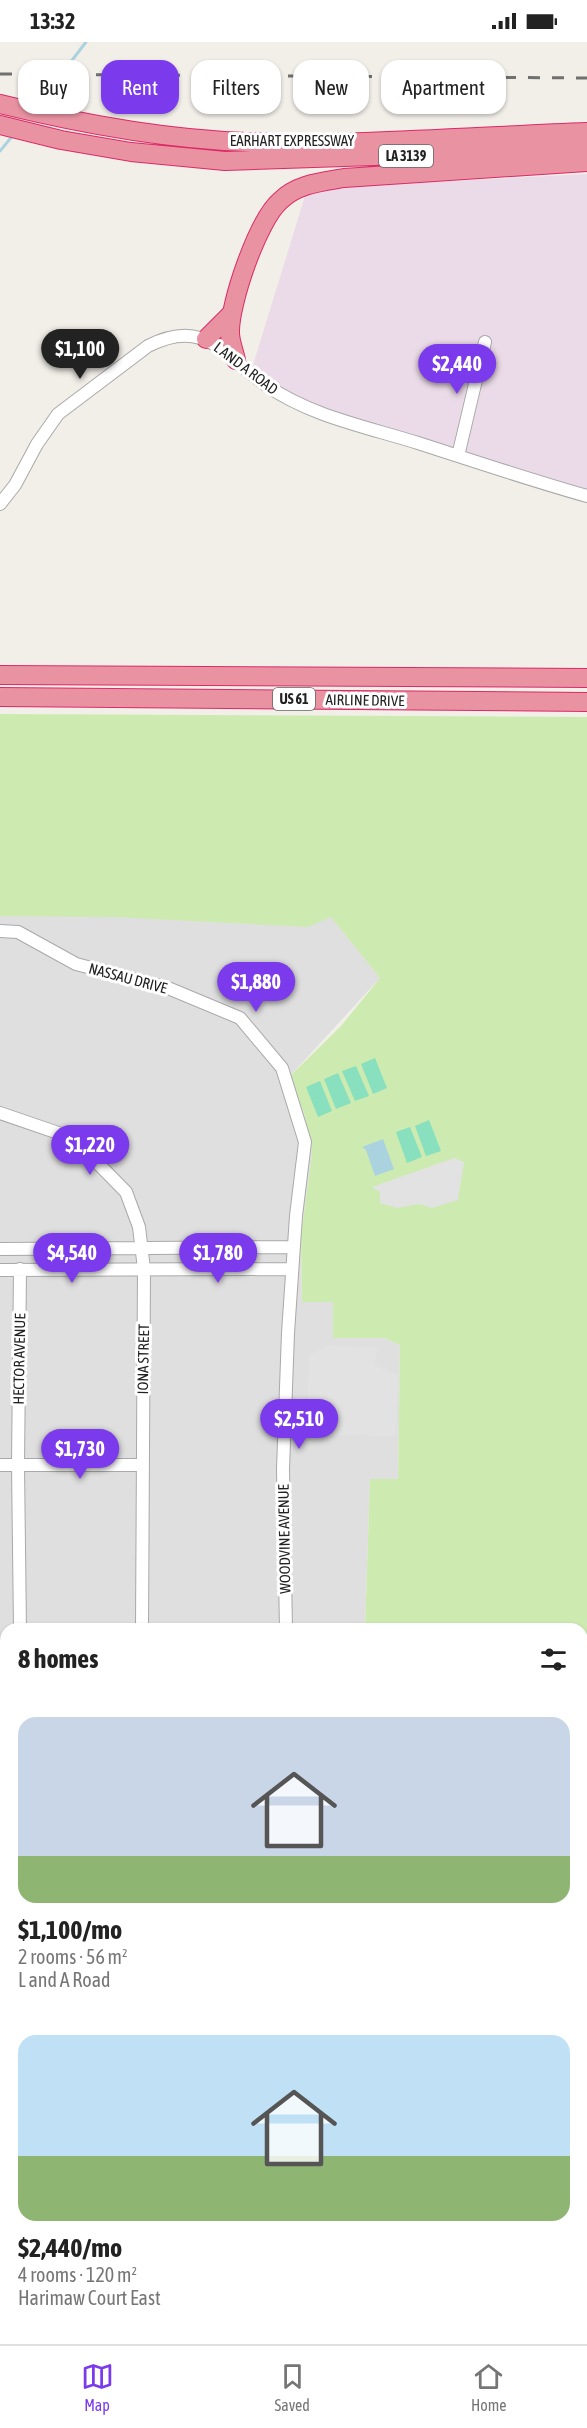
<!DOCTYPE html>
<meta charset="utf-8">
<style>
:root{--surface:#fff;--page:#f2f2f2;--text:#222;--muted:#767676;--line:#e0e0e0;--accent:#7c3aed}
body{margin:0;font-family:"Asap Condensed",sans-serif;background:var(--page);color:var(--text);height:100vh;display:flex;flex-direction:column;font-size:22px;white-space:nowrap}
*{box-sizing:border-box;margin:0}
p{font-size:20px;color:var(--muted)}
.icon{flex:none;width:33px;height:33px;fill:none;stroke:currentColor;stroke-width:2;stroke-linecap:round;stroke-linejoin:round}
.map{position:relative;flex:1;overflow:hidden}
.drawer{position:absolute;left:0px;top:1581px;width:588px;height:722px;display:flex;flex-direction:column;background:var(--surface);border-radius:18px 18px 0 0;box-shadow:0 2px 4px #0004}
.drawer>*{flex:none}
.hud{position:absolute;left:18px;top:18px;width:552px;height:54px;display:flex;gap:12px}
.price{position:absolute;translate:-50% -51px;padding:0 14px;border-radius:21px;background:var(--accent);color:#fff;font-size:20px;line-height:39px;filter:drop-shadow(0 2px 3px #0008)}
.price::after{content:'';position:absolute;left:50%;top:36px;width:18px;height:14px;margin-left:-9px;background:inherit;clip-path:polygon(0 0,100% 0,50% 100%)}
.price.current{background:#222;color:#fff}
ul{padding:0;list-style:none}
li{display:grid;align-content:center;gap:12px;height:318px;padding:0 18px}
li span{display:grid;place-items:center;height:186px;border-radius:18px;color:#555}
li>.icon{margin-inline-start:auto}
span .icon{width:108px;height:108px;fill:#fffc;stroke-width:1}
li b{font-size:26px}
h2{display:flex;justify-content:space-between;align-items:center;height:72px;padding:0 18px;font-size:26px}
.tag{padding:0 21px;border-radius:18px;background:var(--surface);box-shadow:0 2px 4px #0004;font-size:21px;line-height:54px}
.tag.current{background:var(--accent);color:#fff}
.status{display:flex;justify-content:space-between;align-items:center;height:42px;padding:0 30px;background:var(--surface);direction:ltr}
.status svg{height:16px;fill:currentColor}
.dock{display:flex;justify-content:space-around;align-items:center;height:84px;border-top:2px solid var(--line);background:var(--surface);font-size:16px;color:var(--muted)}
.dock a{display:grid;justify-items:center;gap:3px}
.dock .current{color:var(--accent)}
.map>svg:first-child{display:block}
.residential{fill:#e0dfdf}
.industrial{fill:#ebdbe8}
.education{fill:#ffffe5}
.grass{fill:#cdebb0}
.pitch{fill:#88e0be}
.parking{fill:#e2e2e2}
.water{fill:#aad3df}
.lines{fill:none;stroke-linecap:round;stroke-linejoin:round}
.stream{stroke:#aad3df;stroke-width:3}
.minor-casing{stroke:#a9a9a9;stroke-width:14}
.highway-casing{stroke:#dc2a67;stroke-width:20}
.minor{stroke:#fff;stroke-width:12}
.highway{stroke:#e892a2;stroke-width:18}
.rail{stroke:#707070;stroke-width:3;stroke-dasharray:12 12;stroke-linecap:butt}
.labels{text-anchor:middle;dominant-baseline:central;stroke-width:6;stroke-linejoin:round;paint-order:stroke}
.shield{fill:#fff;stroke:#646464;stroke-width:1.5}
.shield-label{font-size:14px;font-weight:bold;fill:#222}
.street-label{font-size:15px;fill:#222;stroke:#fff}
</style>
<div class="status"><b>13:32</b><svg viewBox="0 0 49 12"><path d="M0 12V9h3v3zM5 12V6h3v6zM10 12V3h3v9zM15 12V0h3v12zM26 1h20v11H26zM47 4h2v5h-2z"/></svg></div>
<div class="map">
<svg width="587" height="2302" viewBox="0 0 587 2302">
<rect width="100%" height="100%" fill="#f2efe9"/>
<!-- residential -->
<path class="residential" d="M0,874H331L380,936L289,1035L304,1071L312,1112L301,1193L302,1260H333V1296H384L400,1303L398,1438H370L365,1587H6V2296H134V2302H0Z
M582,1969H587V2302H356V2297L582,2296Z"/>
<!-- industrial -->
<path class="industrial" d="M587,132V459L321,378L282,359L249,336L305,154L331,145Z"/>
<!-- education -->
<path class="education" d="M340,2296V2302H145V2297Z"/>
<!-- grass -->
<path class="grass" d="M0,672L587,675V1969H582V1587H365L370,1437H398L400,1303L384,1296H333V1260H302L301,1193L312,1112L304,1071L289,1035L341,984L380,936L331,875L308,885L113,875L0,874Z"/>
<!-- pitch -->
<path class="pitch" d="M375,1016L387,1046L373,1052L361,1022Z
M356,1024L369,1054L355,1059L342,1029Z
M338,1031L351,1061L336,1067L324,1037Z
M320,1039L332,1069L318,1075L306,1045Z
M429,1078L441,1109L426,1114L415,1084Z
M410,1085L422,1115L407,1121L396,1090Z"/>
<!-- parking -->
<path class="parking" d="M454,1116L464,1120L458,1158L432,1166L419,1162L397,1166L380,1161V1150L372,1145Z
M329,1303L378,1306L374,1323L398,1333L396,1394L307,1393L309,1313Z"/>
<!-- water -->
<path class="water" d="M383,1097L394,1127L375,1134L366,1108L362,1105Z"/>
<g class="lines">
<!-- stream -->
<path class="stream" d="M37,64L86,0
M0,109L14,92"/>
<!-- minor casing -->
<g class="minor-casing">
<path id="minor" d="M458,414L485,300
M0,462L15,443L37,402L58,372L148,304C205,275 223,313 266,343C310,374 367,385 418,401C474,419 530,438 587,454
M0,889L18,890L76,922L168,946L240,976L282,1026L305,1100L296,1174L288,1291L283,1427L286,1587
M0,1071L73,1096L126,1150L139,1185L144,1227L142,1587
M0,1207L294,1205
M20,1227L18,1423L20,1587
M0,1228L292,1227
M0,1423H142
M0,1681H6
M0,1980H6
M582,2049H587
M582,2159L587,2187
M0,2179H6
M20,2302V2296
M140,2302V2296
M346,2302V2296
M484,2302V2296"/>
</g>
<!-- highway casing -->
<g class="highway-casing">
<path id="highway" d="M0,62C81,82 163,97 246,100C358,104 475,94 587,90
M0,83L61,98L131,110L225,119L587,107
M206,297L232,271
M236,318C234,309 230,299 230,291C229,262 258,178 280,159C297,142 321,140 344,136L587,120
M0,633L587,636
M0,655L587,660"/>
</g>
<!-- minor -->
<use href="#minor" class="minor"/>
<!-- highway -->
<use href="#highway" class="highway"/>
<!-- rail -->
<path class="rail" d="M0,32L587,36"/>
</g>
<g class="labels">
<!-- shield labels -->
<g class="shield">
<rect x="379" y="103" width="54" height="22" rx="4.5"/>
<rect x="273" y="646" width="42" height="22" rx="4.5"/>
</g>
<g class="shield-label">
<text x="406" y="114">LA 3139</text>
<text x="294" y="657">US 61</text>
</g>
<!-- street labels -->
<g class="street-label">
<text x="292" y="98">EARHART EXPRESSWAY</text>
<text transform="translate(246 326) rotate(37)">L AND A ROAD</text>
<text transform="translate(365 658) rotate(1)">AIRLINE DRIVE</text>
<text transform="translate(128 936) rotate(15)">NASSAU DRIVE</text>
<text transform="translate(19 1317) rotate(-89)">HECTOR AVENUE</text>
<text transform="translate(143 1317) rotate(-89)">IONA STREET</text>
<text transform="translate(284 1497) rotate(-91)">WOODVINE AVENUE</text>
</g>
</g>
</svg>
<b class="price current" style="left:80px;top:338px">$1,100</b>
<b class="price" style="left:457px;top:353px">$2,440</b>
<b class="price" style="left:256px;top:971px">$1,880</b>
<b class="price" style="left:90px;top:1134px">$1,220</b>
<b class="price" style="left:72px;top:1242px">$4,540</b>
<b class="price" style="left:218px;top:1242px">$1,780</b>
<b class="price" style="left:299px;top:1408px">$2,510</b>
<b class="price" style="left:80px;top:1438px">$1,730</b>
<div class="hud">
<a class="tag">Buy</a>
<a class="tag current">Rent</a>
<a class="tag">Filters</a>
<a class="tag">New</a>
<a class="tag">Apartment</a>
</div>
<section class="drawer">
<h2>8 homes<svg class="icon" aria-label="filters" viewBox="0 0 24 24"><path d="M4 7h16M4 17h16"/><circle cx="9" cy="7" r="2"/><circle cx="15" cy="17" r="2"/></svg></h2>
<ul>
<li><span style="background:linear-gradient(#c9d6e8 75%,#8fb573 0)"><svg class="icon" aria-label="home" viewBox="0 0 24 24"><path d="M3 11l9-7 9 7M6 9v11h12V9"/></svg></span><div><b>$1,100/mo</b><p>2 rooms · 56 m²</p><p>L and A Road</p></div></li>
<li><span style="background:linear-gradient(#bfe0f5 65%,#8fb573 0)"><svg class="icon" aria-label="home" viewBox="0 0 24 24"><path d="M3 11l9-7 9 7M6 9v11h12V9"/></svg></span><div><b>$2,440/mo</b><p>4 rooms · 120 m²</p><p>Harimaw Court East</p></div></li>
</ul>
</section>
</div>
<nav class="dock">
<a class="current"><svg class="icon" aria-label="map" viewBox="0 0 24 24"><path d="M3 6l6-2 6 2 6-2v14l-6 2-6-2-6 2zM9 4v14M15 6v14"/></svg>Map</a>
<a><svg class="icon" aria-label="saved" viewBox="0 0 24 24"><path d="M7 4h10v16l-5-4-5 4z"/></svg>Saved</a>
<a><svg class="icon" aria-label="home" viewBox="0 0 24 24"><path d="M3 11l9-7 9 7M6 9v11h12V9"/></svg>Home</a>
</nav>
